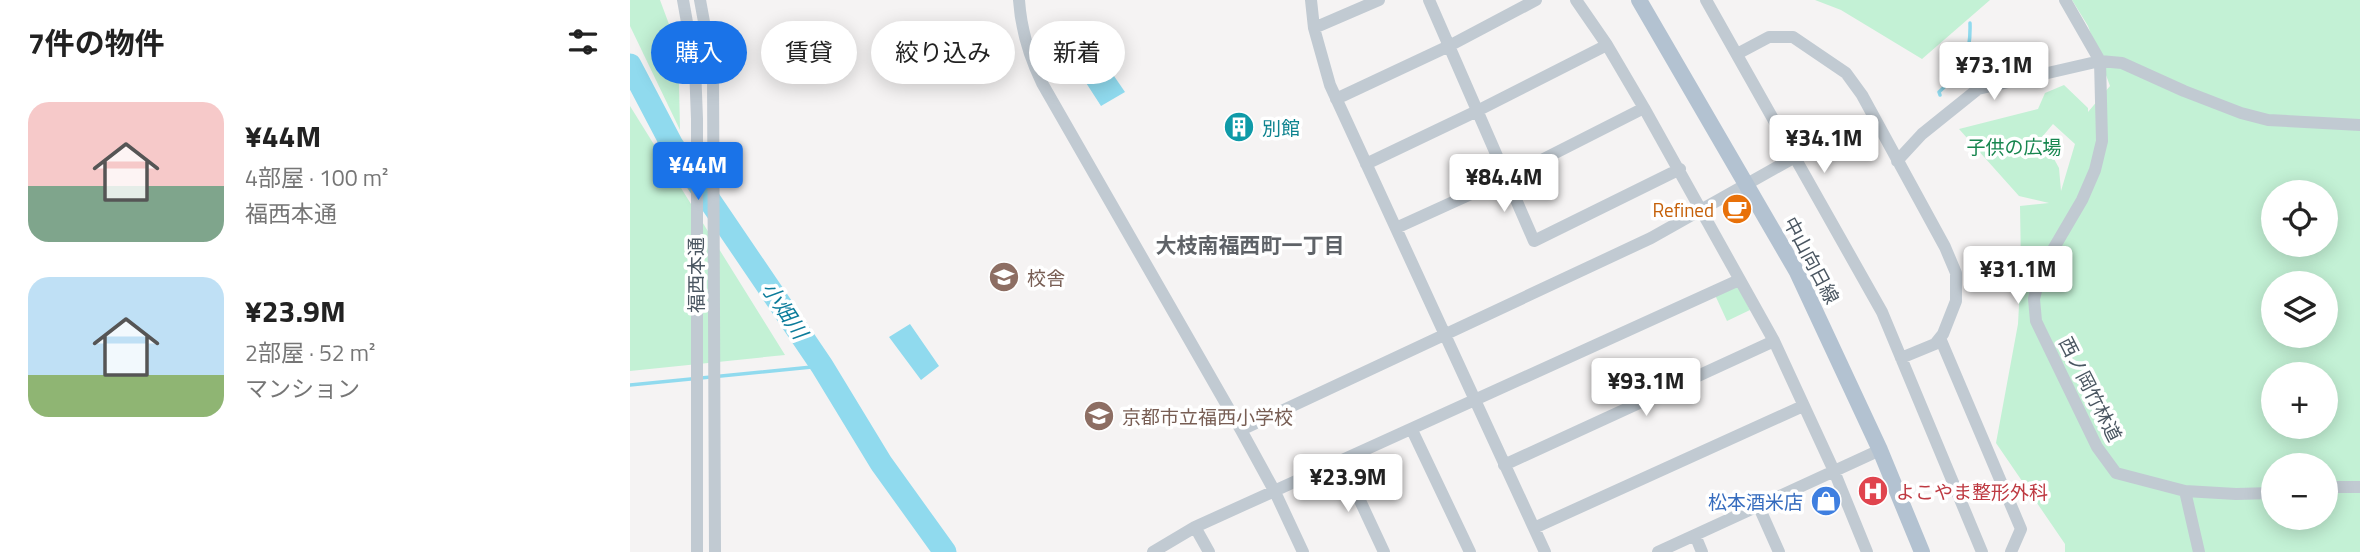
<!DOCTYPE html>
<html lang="ja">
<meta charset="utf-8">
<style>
:root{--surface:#fff;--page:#f2f2f2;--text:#222;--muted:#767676;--accent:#1a73e8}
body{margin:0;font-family:"Titillium Web","Noto Sans JP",sans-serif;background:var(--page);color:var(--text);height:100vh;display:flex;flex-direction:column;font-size:26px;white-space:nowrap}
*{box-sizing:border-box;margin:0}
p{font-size:23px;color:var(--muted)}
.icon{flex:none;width:38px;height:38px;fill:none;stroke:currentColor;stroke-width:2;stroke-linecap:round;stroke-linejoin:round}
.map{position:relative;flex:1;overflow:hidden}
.drawer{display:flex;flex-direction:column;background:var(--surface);width:630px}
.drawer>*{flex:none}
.top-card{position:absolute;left:21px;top:21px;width:665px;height:63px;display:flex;gap:14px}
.buttons{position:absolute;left:1631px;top:180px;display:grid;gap:14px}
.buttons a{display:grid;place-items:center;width:77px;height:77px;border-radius:50%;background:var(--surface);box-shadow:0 4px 18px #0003;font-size:35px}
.price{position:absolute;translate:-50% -60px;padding:0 16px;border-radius:7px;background:#fff;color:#222;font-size:23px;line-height:46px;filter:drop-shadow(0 2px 4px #0008)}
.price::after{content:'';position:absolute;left:50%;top:42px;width:21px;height:16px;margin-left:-10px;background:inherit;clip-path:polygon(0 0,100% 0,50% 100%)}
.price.current{background:var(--accent);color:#fff}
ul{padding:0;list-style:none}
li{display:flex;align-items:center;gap:21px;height:175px;padding:0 28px}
li span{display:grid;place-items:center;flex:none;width:196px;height:140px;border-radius:21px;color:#555}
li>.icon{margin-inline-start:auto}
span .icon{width:84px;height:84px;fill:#fffc;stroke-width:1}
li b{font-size:30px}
h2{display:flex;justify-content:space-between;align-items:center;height:84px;padding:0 28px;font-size:30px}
.chip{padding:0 24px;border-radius:32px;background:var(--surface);box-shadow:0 4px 18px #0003;font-size:24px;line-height:63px}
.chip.current{background:var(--accent);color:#fff}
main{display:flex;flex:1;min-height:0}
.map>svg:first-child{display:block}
.green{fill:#c3f1d5;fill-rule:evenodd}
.water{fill:#90daee}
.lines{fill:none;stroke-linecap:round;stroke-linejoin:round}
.stream{stroke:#90daee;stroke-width:3.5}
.river{stroke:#90daee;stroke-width:23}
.minor{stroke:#c1cad2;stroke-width:12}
.major{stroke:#b3c2d1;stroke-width:16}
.labels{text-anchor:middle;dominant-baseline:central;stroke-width:7;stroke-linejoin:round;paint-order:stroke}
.culture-label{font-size:19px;fill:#0d838f;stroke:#fff;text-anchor:start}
.park-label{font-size:19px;fill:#17864f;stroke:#fff}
.food-label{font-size:19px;fill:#c56008;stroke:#fff;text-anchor:end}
.street-label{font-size:19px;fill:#4a5661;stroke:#fff}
.education-label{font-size:19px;fill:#785e54;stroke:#fff;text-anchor:start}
.health-label{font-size:19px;fill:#be3a42;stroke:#fff;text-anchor:start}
.shop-label{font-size:19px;fill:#366cbe;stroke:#fff;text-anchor:end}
.neighbourhood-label{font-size:21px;font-weight:bold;fill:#5f6368;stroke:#fff}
.water-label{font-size:21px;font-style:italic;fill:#0c7c9b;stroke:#fff}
</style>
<main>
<section class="drawer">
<h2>7件の物件<svg class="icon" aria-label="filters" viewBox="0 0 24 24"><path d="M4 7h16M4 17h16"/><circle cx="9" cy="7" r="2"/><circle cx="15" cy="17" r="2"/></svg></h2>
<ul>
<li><span style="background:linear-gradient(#f6c9c9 60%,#7fa58c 0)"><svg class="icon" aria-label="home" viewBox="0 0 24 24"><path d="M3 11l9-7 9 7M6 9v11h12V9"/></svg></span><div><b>¥44M</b><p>4部屋 · 100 m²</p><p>福西本通</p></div></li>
<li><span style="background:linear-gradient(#bfe0f5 70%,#8fb573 0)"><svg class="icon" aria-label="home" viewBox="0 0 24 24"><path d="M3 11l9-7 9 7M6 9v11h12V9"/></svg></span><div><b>¥23.9M</b><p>2部屋 · 52 m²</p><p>マンション</p></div></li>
</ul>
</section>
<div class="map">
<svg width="1730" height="552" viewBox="0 0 1730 552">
<rect width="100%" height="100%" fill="#f5f3f3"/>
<!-- green -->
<path class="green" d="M0,0H30L43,35L49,85L50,130L0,26Z
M1185,0H1360L1292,59L1211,10Z
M1442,0H1730V552H1435V544L1366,443L1388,324L1391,267L1390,206L1419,203L1389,196L1329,129L1408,109L1415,93L1434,85L1458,108V112L1480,86L1458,26ZM1423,124L1445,144L1431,191L1429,168L1412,137ZM1643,192H1696V245H1643ZM1643,284H1696V336H1643ZM1643,374H1696V427H1643ZM1643,466H1696V518H1643Z
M0,106L155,355L0,371Z
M1107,285L1120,310L1097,321L1085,295Z"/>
<!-- water -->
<path class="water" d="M462,44L495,92L471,106L440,58Z
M280,324L309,366L291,380L259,337Z"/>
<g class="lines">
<!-- stream -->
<path class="stream" d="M1310,95L1309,92C1334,70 1341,55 1340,23
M0,385L192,366"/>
<!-- river -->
<path class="river" d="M0,65L42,145L192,366L251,463L315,552"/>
<!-- minor -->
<path class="minor" d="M53,0L65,67L67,119V552
M70,0L83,71L85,552
M389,0C391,30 399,56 412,83L611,430L645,492L673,552
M681,0L684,28L700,85L915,552
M799,0L904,241L1050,169
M946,0L977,45L1014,108L1144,341L1204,471L1237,552
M1076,0L1252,312L1352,552
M1435,0L1470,61L1472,141L1465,170L1452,200L1411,270L1404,299L1406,321L1467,447L1486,473L1555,491L1569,552
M684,28L749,0
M1107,54L1139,37H1163L1216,73L1232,95L1315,247L1326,273V301L1313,334L1305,344L1271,358
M706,99L819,46L906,0
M1267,161L1292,134L1348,89L1470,61L1492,63L1554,91L1611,113L1638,120L1730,125
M736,164L847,111L977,45
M766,228L876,178L1014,108
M1310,338L1391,529L1381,552
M611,430L1021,238L1165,157
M782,430L840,552
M712,462L754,552
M874,465L1144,341
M1696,487H1730
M1555,491L1606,494L1643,493
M1129,507L1149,552
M565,527L579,552
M904,528L1173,406
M1065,535L1072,552
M523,552L565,527L1109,280
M1028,552L1250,450"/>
<!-- major -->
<path class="major" d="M1009,0L1167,272L1250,450L1292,552"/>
</g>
<!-- icons -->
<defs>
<g id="building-disc" transform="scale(1.575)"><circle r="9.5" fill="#0f9aa8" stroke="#fff"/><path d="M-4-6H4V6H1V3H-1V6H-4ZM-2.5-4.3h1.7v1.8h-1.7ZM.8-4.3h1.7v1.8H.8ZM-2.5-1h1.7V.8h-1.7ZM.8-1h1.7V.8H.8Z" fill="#fff"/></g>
<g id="cafe-disc" transform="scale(1.575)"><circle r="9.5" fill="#e8710a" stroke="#fff"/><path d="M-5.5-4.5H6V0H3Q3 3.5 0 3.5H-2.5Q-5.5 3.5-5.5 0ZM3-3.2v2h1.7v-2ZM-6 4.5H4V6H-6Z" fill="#fff"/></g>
<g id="school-disc" transform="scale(1.575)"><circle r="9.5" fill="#8d6e63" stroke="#fff"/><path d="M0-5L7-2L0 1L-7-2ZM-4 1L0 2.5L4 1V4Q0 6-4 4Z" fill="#fff"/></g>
<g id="hospital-disc" transform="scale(1.575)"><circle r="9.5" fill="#e0444e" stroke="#fff"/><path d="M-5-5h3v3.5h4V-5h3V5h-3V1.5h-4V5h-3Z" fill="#fff"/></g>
<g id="shop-disc" transform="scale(1.575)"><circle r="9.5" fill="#3f7fe0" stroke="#fff"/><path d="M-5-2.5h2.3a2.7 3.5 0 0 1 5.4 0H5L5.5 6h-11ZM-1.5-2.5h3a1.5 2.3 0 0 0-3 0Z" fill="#fff"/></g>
</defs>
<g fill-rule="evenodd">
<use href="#building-disc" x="609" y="127"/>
<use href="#cafe-disc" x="1107" y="209"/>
<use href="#school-disc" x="374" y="277"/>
<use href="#school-disc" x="469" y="416"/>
<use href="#hospital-disc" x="1243" y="491"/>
<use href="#shop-disc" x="1196" y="501"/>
</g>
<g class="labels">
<!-- culture labels -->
<g class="culture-label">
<text x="632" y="127">別館</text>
</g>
<!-- park labels -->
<g class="park-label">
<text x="1384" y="146">子供の広場</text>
</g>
<!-- food labels -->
<g class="food-label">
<text x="1084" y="209">Refined</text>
</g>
<!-- street labels -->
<g class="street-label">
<text transform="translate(1182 260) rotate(62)">中山向日線</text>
<text transform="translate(65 275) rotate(-90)">福西本通</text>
<text transform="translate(1461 389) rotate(63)">西ノ岡竹林道</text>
</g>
<!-- education labels -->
<g class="education-label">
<text x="397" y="277">校舎</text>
<text x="492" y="416">京都市立福西小学校</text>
</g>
<!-- health labels -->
<g class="health-label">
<text x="1266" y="491">よこやま整形外科</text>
</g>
<!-- shop labels -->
<g class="shop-label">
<text x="1173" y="501">松本酒米店</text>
</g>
<!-- neighbourhood labels -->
<g class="neighbourhood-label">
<text x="620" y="245">大枝南福西町一丁目</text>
</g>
<!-- water labels -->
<g class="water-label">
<text transform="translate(155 310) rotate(56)">小畑川</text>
</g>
</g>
</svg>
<div class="buttons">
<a><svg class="icon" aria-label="locate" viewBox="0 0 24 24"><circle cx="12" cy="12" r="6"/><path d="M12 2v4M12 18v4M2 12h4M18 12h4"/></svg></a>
<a><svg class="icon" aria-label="layers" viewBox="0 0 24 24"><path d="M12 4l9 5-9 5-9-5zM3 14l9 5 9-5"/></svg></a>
<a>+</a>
<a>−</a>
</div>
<b class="price" style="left:1364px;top:102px">¥73.1M</b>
<b class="price" style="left:1194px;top:175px">¥34.1M</b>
<b class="price current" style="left:68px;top:202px">¥44M</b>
<b class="price" style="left:874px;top:214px">¥84.4M</b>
<b class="price" style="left:1388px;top:306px">¥31.1M</b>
<b class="price" style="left:1016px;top:418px">¥93.1M</b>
<b class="price" style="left:718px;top:514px">¥23.9M</b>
<div class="top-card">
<a class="chip current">購入</a>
<a class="chip">賃貸</a>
<a class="chip">絞り込み</a>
<a class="chip">新着</a>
</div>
</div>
</main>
